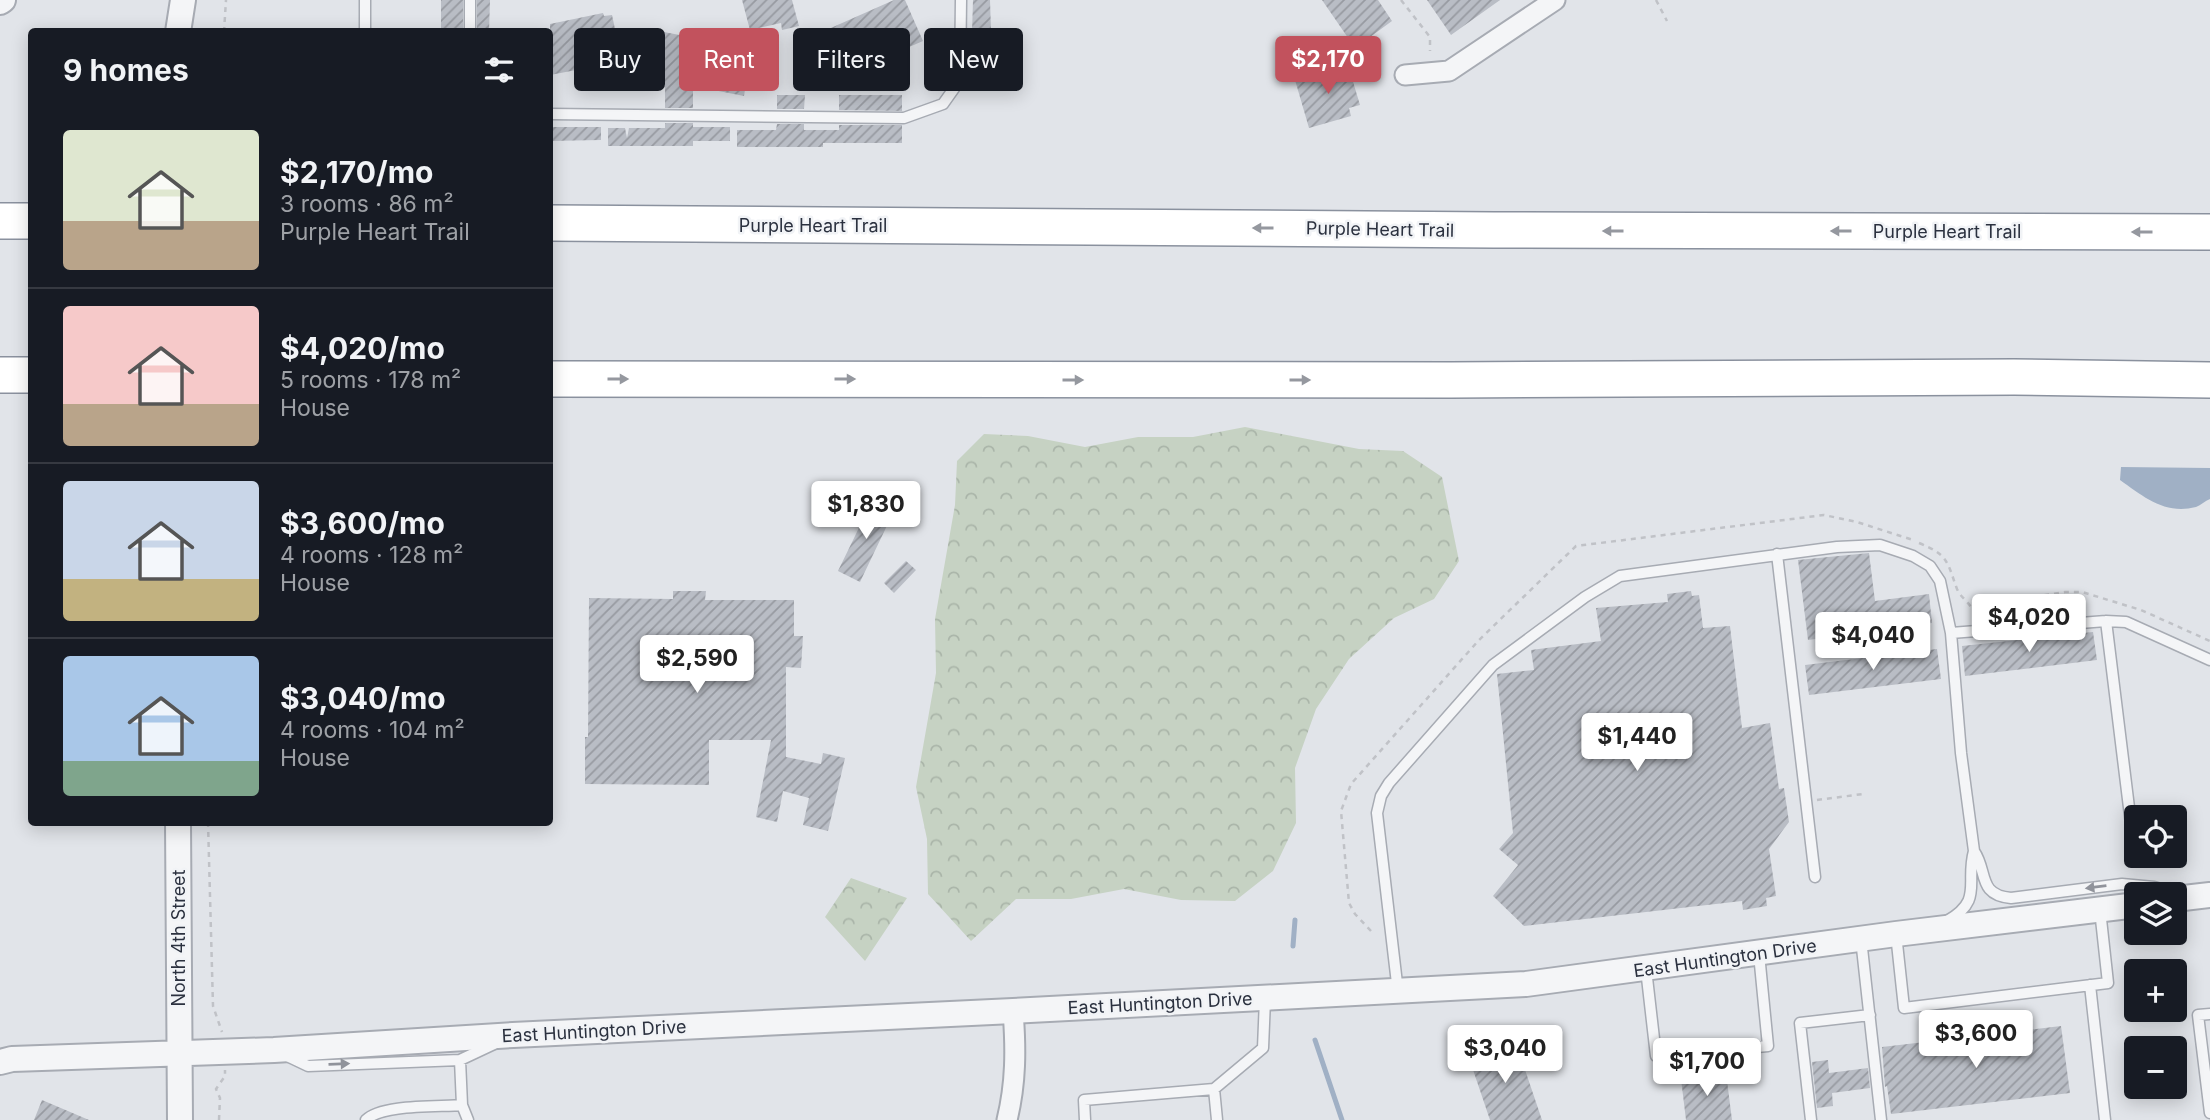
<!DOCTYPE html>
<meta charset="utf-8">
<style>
:root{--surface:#171b24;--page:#20242c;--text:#f1f3f6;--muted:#9ea1a6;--line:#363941;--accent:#c2525d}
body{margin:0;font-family:Inter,sans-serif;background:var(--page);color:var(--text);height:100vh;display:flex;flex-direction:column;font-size:26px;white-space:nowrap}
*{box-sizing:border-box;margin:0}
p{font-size:23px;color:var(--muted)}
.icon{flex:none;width:38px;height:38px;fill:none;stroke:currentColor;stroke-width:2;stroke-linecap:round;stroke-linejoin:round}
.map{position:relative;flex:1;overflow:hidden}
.sheet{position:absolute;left:28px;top:28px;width:525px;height:798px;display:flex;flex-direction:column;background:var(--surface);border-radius:7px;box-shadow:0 4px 18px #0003}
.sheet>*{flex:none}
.hud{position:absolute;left:574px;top:28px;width:665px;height:63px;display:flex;gap:14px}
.buttons{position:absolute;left:2124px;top:805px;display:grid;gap:14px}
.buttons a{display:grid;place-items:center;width:63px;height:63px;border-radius:7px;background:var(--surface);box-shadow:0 4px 18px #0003;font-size:35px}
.price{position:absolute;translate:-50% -60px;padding:0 16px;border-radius:7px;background:#fff;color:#222;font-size:23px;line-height:46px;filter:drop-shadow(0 2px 4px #0008)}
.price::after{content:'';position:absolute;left:50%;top:42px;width:21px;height:16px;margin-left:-10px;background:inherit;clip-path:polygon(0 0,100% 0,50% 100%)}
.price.selected{background:var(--accent);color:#fff}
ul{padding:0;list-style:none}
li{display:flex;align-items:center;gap:21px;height:175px;padding:0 35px}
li+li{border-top:2px solid var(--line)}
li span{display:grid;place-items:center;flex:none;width:196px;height:140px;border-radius:7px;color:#555}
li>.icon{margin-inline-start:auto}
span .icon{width:84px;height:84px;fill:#fffc;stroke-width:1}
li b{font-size:30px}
h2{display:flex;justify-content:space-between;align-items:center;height:84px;padding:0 35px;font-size:30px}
.chip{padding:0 24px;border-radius:7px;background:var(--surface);box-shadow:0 4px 18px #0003;font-size:24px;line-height:63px}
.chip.selected{background:var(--accent);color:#fff}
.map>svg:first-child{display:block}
.forest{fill:url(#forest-crowns)}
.water{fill:#a0b0c5}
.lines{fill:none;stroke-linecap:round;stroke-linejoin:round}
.stream{stroke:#a0b0c5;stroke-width:5}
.building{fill:url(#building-hatch)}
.service-casing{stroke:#a7abb3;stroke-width:13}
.minor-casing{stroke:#a7abb3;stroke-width:23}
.tertiary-casing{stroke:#a7abb3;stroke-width:28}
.motorway-casing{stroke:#8a919e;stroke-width:38}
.path{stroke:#c0c2c7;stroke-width:2.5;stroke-dasharray:5 5;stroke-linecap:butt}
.service{stroke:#f4f5f7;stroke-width:10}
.minor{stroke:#f4f5f7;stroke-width:19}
.tertiary{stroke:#f4f5f7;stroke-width:24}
.motorway{stroke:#fff;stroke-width:35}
.oneway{fill:#95989f}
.oneway2{fill:#90939b}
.labels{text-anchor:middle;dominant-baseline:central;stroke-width:5;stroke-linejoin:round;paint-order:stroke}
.street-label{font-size:18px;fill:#2b313f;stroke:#f1f3f6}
</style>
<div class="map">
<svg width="2210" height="1120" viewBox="0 0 2210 1120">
<defs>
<pattern id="forest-crowns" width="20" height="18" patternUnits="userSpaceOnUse" patternTransform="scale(1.75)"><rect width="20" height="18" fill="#c6d2c3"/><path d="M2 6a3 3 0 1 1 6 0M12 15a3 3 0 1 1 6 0" fill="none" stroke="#aab5a9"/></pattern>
<pattern id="building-hatch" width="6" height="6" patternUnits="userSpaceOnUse" patternTransform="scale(1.75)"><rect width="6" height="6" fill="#b9bdc5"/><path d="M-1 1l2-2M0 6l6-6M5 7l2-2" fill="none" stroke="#979aa1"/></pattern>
</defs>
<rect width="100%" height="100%" fill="#e1e4e9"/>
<!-- forest -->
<path class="forest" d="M1245,427L1359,449L1403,451L1442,477L1459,561L1434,599L1394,618L1349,659L1316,709L1295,768L1296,823L1273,871L1235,901L1181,900L1124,889L1071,899H1016L971,941L928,894L927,839L916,787L936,673L935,619L955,505L957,461L984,434L1028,436L1085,447L1138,437H1193Z
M851,878L907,898L865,961L825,917Z"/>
<!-- water -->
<path class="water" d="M2121,467L2210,468V499C2205,501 2201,505 2196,507C2165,515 2144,497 2120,480Z"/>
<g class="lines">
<!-- stream -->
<path class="stream" d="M1293,946L1295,920
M1315,1040L1342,1120"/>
</g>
<!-- building -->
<path class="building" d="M441,0H463V32H441Z
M477,0H490L489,32H477Z
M742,0H792L799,26L782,30L781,23L750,30Z
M894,0H905L923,41L826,83L824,79L816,83L811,70L819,66L806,39Z
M973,0H990L991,30H985V67H971V61H968V33H972Z
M1322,0H1378L1392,21L1355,48Z
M1427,0H1500L1451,35Z
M603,13L604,16L612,15L615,29L607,30L613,63L550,75V24Z
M648,29L753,49L752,53L759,54L757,67L749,65L744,96L693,86V108H665V81L639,76Z
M938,33H953V61H938Z
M1348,65L1360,105L1349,108L1351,116L1309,128L1295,80Z
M777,95H805L804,109H777Z
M839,95H902V111L839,110Z
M665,123H693V127H730V141H693V146H608V128H625L627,138L629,128H665Z
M777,124H804V130H839V125H902V143H823V147H737V130H776Z
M550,127H601V140L550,141Z
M872,501L894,511L860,582L838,571Z
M1869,553L1875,601L1929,594L1932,623L1808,640L1798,560Z
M906,561L916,570L894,593L884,583Z
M673,591H706L705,600H794V636H803L801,668L786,667V757L821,764L823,753L845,758L828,831L803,825L809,798L783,791L777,822L756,817L771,740H709V785L585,784V737H588L589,598L673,599Z
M1691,591L1692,596L1699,595L1703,628L1730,626L1742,728L1770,723L1779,789L1784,788L1789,822L1769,849L1776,896L1766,898L1767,906L1743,910L1742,901L1524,926L1493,896L1518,865L1499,849L1513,833L1497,674L1534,670L1531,650L1601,641L1596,608L1668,602L1667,594Z
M2093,632L2097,660L1965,676L1962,646Z
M1937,649L1941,679L1809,695L1805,665Z
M2061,1026L2070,1093L1891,1114L1887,1086L1885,1087L1882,1047Z
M1516,1043L1542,1120H1490L1469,1058Z
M1828,1060L1829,1073L1868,1068L1870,1088L1832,1093L1833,1106L1817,1108L1812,1062Z
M1726,1073L1732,1120H1686L1681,1079Z
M42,1100L89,1120H34Z"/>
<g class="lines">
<!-- service casing -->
<g class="service-casing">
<path id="service" d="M365,32V0
M470,32V0
M550,114L904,118L943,104L960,80L961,0
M1777,554L1815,877
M2106,621L2133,840
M1974,851C1988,871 1977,895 2011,898L2122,884L2154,887L2176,894
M1947,921C1984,900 1965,883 1974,851L1961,753L1951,633
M1896,934L1904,1008L2108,983L2100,910
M1861,939L1881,1120
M1646,969L1656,1056L1768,1046L1759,954
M2090,985L2105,1120
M1398,992L1377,813L1381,796L1389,783L1493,665L1585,597L1620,576L1837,547L1880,545L1913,556L1930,566L1940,581L1951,633L2106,621L2126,622L2210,660
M2210,1014L2198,1015L2210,1113
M287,1056L308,1066L460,1060L494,1044
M460,1060L462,1105L468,1120
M366,1120C381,1104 439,1107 462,1105
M1085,1120L1084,1100L1214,1089
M1217,1120L1214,1089L1263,1048L1265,999
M1811,1120L1800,1023L1870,1015"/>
</g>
<!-- minor casing -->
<g class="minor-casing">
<path id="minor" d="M1405,75L1449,71L1555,0
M1007,1120C1016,1083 1016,1049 1013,1011"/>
</g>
<!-- tertiary casing -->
<g class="tertiary-casing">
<path id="tertiary" d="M0,2L3,0
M178,32L183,0
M178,822L180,1120
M2175,899L2210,895
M0,1062L12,1059L274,1050L513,1035L1013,1011L1526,984L1896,934L2137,905"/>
</g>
<!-- motorway casing -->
<g class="motorway-casing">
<path id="motorway" d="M0,221H32
M550,223L1494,230L2210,232
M0,375H32
M550,379L1451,380L2014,377L2210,380"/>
</g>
<!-- path -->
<path class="path" d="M1401,0L1430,37V51
M1656,0L1667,21
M224,32L226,0
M1919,543C1949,555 1947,562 1957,589C1960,596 1967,601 1971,607L2065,592H2082L2141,610L2210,641
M1817,800L1863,794
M208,822L213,1006L222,1032
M1371,931L1355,914L1349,903L1341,811L1351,784L1479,640L1576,546L1824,515L1857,522L1913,540
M219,1120L220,1098L216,1089L225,1076V1070"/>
<!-- service -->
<use href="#service" class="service"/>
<!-- minor -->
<use href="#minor" class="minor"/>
<!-- tertiary -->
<use href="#tertiary" class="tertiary"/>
<!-- motorway -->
<use href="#motorway" class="motorway"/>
</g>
<!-- one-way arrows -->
<defs><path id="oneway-solid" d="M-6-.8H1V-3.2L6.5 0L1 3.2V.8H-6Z" transform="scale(1.75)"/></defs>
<g class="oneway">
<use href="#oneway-solid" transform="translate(1263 228) rotate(-180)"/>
<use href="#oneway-solid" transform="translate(1613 231) rotate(-180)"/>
<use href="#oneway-solid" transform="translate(1841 231) rotate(180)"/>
<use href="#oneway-solid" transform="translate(2142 232) rotate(180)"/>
<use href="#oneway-solid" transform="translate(618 379)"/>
<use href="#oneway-solid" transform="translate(845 379)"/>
<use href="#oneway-solid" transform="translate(1073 380)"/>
<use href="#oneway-solid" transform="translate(1300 380)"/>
</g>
<g class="oneway2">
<use href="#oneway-solid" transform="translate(2096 887) rotate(173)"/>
<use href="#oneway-solid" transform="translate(339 1064) rotate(-2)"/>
</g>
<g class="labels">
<!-- street labels -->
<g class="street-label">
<text x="813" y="225">Purple Heart Trail</text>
<text transform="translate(1380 229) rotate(1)">Purple Heart Trail</text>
<text x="1947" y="231">Purple Heart Trail</text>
<text transform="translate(178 938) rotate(-90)">North 4th Street</text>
<text transform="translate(1725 958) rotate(-8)">East Huntington Drive</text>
<text transform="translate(1160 1003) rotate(-3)">East Huntington Drive</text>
<text transform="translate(594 1031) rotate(-3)">East Huntington Drive</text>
</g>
</g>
</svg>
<div class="buttons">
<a><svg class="icon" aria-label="locate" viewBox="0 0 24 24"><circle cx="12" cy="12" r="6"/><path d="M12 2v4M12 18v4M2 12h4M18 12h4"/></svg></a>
<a><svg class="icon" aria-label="layers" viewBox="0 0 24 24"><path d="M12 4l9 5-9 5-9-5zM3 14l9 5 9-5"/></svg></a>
<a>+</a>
<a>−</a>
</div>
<b class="price selected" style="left:1328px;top:96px">$2,170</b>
<b class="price" style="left:866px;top:541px">$1,830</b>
<b class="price" style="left:2029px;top:654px">$4,020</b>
<b class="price" style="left:1873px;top:672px">$4,040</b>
<b class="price" style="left:697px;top:695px">$2,590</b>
<b class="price" style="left:1637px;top:773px">$1,440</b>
<b class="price" style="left:1976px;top:1070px">$3,600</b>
<b class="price" style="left:1505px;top:1085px">$3,040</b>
<b class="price" style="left:1707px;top:1098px">$1,700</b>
<div class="hud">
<a class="chip">Buy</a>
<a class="chip selected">Rent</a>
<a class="chip">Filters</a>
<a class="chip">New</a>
</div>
<section class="sheet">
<h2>9 homes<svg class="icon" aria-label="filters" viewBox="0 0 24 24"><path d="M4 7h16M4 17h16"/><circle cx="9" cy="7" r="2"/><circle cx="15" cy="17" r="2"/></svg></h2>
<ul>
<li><span style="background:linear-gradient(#dfe7d0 65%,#b9a48a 0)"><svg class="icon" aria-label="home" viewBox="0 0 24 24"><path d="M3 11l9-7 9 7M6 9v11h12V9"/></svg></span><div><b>$2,170/mo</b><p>3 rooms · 86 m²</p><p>Purple Heart Trail</p></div></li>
<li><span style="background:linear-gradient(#f6c9c9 70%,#b9a48a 0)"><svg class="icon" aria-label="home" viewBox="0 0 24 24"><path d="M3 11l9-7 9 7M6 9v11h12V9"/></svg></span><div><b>$4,020/mo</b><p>5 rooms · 178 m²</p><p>House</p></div></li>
<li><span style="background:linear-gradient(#c9d6e8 70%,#c2b280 0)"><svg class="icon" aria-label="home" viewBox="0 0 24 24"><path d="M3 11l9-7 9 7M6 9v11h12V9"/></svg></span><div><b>$3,600/mo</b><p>4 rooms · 128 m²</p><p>House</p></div></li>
<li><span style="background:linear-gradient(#a9c7e8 75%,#7fa58c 0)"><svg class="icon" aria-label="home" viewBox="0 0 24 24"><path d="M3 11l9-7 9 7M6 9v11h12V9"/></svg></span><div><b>$3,040/mo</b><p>4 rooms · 104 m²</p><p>House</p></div></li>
</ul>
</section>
</div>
